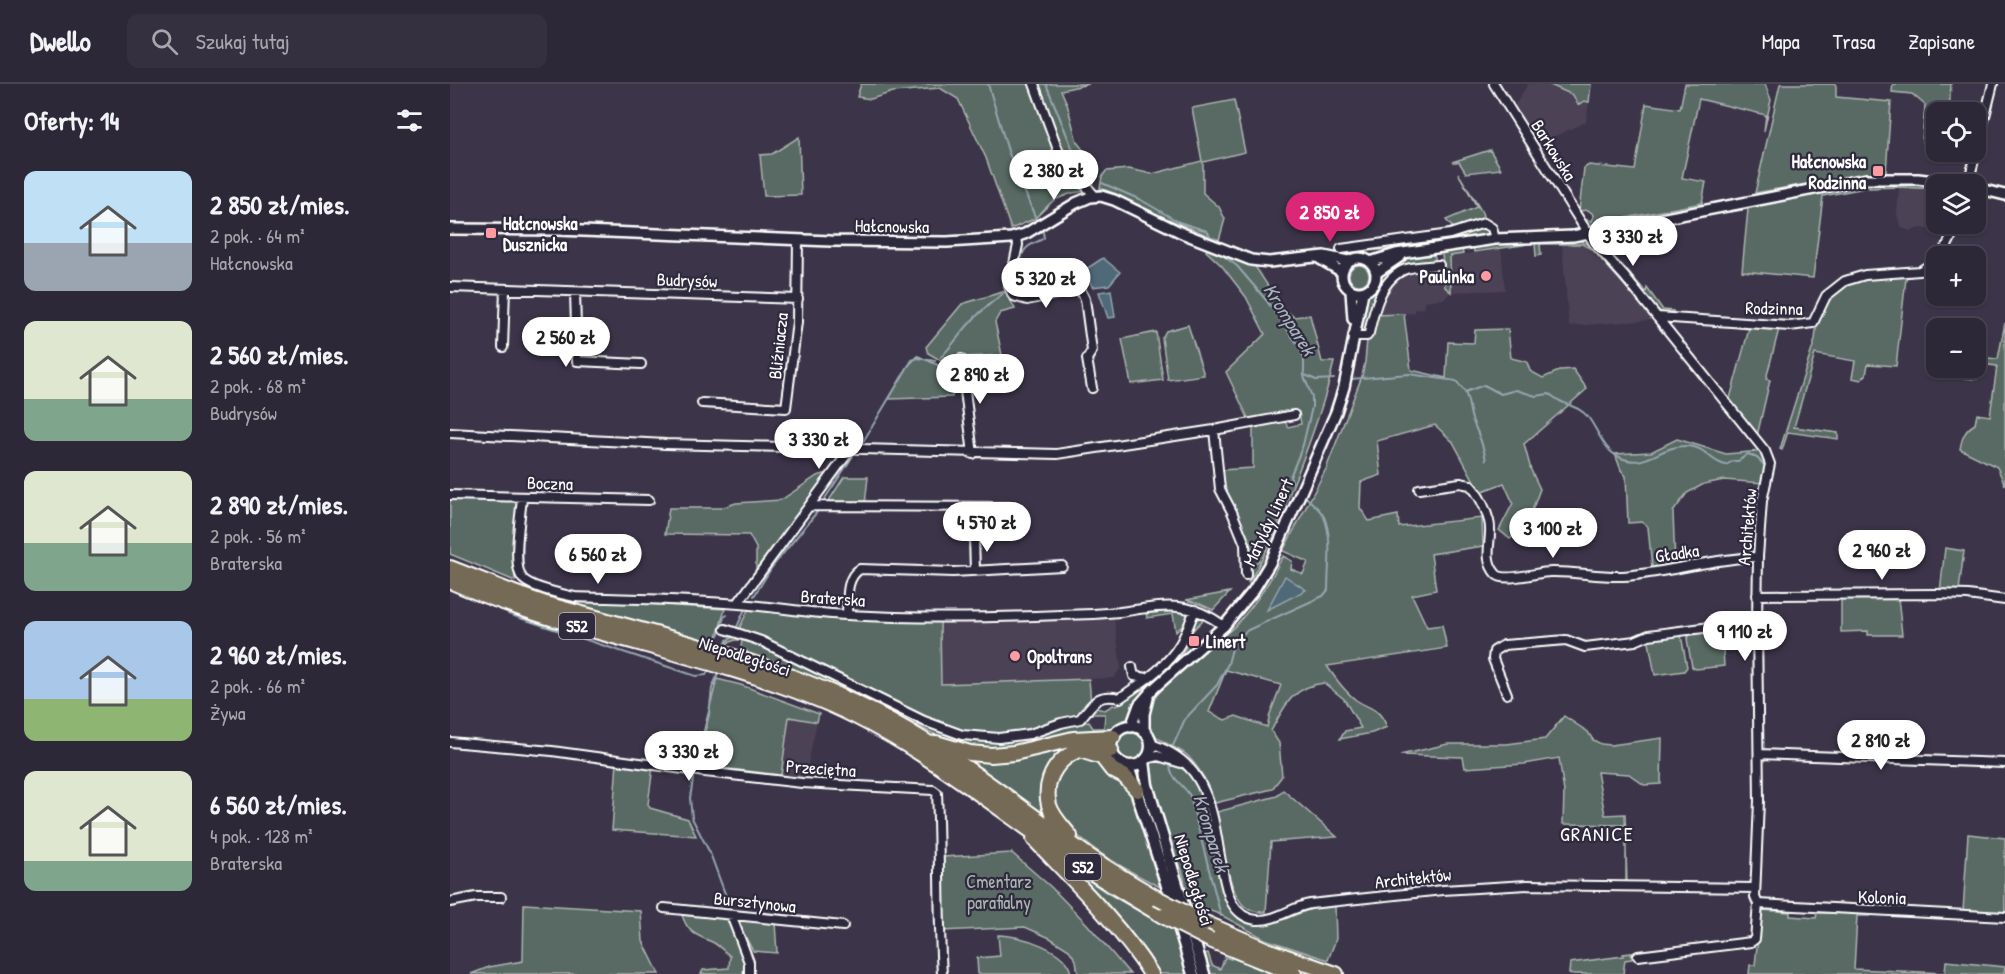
<!DOCTYPE html>
<html lang="pl">
<meta charset="utf-8">
<style>
:root{--surface:#2d2837;--page:#35303f;--text:#f1f3f6;--muted:#a7a6ad;--line:#484452;--accent:#db2777}
body{margin:0;font-family:"Patrick Hand",sans-serif;background:var(--page);color:var(--text);height:100vh;display:flex;flex-direction:column;font-size:22px;white-space:nowrap}
*{box-sizing:border-box;margin:0}
p{font-size:20px;color:var(--muted)}
.icon{flex:none;width:33px;height:33px;fill:none;stroke:currentColor;stroke-width:2;stroke-linecap:round;stroke-linejoin:round}
.map{position:relative;flex:1;overflow:hidden}
.details{display:flex;flex-direction:column;background:var(--surface);width:450px}
.details>*{flex:none}
.fabs{position:absolute;left:1476px;top:18px;display:grid;gap:12px}
.fabs a{display:grid;place-items:center;width:60px;height:60px;border-radius:12px;background:var(--surface);box-shadow:0 2px 4px #0004,0 0 0 2px var(--line);font-size:30px}
.price{position:absolute;translate:-50% -51px;padding:0 14px;border-radius:21px;background:#fff;color:#222;font-size:20px;line-height:39px;filter:drop-shadow(0 2px 3px #0008)}
.price::after{content:'';position:absolute;left:50%;top:36px;width:18px;height:14px;margin-left:-9px;background:inherit;clip-path:polygon(0 0,100% 0,50% 100%)}
.price.selected{background:var(--accent);color:#fff}
ul{padding:0;list-style:none}
li{display:flex;align-items:center;gap:18px;height:150px;padding:0 24px}
li span{display:grid;place-items:center;flex:none;width:168px;height:120px;border-radius:12px;color:#555}
li>.icon{margin-inline-start:auto}
span .icon{width:72px;height:72px;fill:#fffc;stroke-width:1}
li b{font-size:26px}
h2{display:flex;justify-content:space-between;align-items:center;height:72px;padding:0 24px;font-size:26px}
header{display:flex;align-items:center;gap:36px;box-sizing:border-box;height:84px;padding:0 30px;background:var(--surface);border-bottom:2px solid var(--line)}
header strong{font-size:28px}
nav{display:flex;gap:33px;margin-inline-start:auto;font-size:21px}
.search{width:420px;height:54px;background:var(--page);display:flex;align-items:center;gap:15px;box-sizing:border-box;padding:0 21px;border-radius:12px;color:var(--muted);font-size:22px}
main{display:flex;flex:1;min-height:0}
.map>svg:first-child{display:block}
.built{fill:#4c4257}
.green{fill:#596b63;stroke:#acb5b1;stroke-width:1.5;fill-rule:evenodd}
.water{fill:#506979;stroke:#96a5af;stroke-width:1.5}
.lines{fill:none;stroke-linecap:round;stroke-linejoin:round}
.stream{stroke:#96a5af;stroke-width:2}
.minor-casing{stroke:#fff;stroke-width:12}
.tertiary-casing{stroke:#fff;stroke-width:14}
.secondary-casing{stroke:#fff;stroke-width:15}
.motorway-casing{stroke:#fff;stroke-width:18}
.minor{stroke:#2f2a3d;stroke-width:8}
.tertiary{stroke:#2f2a3d;stroke-width:9}
.secondary{stroke:#2f2a3d;stroke-width:10}
.motorway{stroke:#746b55;stroke-width:14}
.motorway-bridge-casing{stroke:#fff;stroke-width:18;stroke-linecap:butt}
.motorway-bridge{stroke:#746b55;stroke-width:14}
.poi-dot{fill:#ff9aa2;stroke:#2f2a3d;stroke-width:2}
.labels{text-anchor:middle;dominant-baseline:central;stroke-width:4.5;stroke-linejoin:round;paint-order:stroke}
.shield{fill:#2f2a3d;stroke:#c1bfc5;stroke-width:1.5}
.shield-label{font-size:16px;font-weight:bold;fill:#fff}
.street-label{font-size:18px;fill:#fff;stroke:#2f2a3d}
.poi-label{font-size:18px;font-weight:bold;fill:#fff;stroke:#2f2a3d;text-anchor:start}
.park-label{font-size:18px;fill:#acb5b1;stroke:#2f2a3d}
.water-label{font-size:20px;font-style:italic;fill:#a8b4bc;stroke:#2f2a3d}
.neighbourhood-label{font-size:20px;letter-spacing:1.5px;fill:#fff;stroke:#2f2a3d}
</style>
<header>
<strong>Dwello</strong>
<div class="search"><svg class="icon" aria-label="search" viewBox="0 0 24 24"><circle cx="10" cy="10" r="6"/><path d="M15 15l6 6"/></svg>Szukaj tutaj</div>
<nav><a>Mapa</a><a>Trasa</a><a>Zapisane</a></nav>
</header>
<main>
<section class="details">
<h2>Oferty: 14<svg class="icon" aria-label="filters" viewBox="0 0 24 24"><path d="M4 7h16M4 17h16"/><circle cx="9" cy="7" r="2"/><circle cx="15" cy="17" r="2"/></svg></h2>
<ul>
<li><span style="background:linear-gradient(#bfe0f5 60%,#9aa5b1 0)"><svg class="icon" aria-label="home" viewBox="0 0 24 24"><path d="M3 11l9-7 9 7M6 9v11h12V9"/></svg></span><div><b>2 850 zł/mies.</b><p>2 pok. · 64 m²</p><p>Hałcnowska</p></div></li>
<li><span style="background:linear-gradient(#dfe7d0 65%,#7fa58c 0)"><svg class="icon" aria-label="home" viewBox="0 0 24 24"><path d="M3 11l9-7 9 7M6 9v11h12V9"/></svg></span><div><b>2 560 zł/mies.</b><p>2 pok. · 68 m²</p><p>Budrysów</p></div></li>
<li><span style="background:linear-gradient(#dfe7d0 60%,#7fa58c 0)"><svg class="icon" aria-label="home" viewBox="0 0 24 24"><path d="M3 11l9-7 9 7M6 9v11h12V9"/></svg></span><div><b>2 890 zł/mies.</b><p>2 pok. · 56 m²</p><p>Braterska</p></div></li>
<li><span style="background:linear-gradient(#a9c7e8 65%,#8fb573 0)"><svg class="icon" aria-label="home" viewBox="0 0 24 24"><path d="M3 11l9-7 9 7M6 9v11h12V9"/></svg></span><div><b>2 960 zł/mies.</b><p>2 pok. · 66 m²</p><p>Żywa</p></div></li>
<li><span style="background:linear-gradient(#dfe7d0 75%,#7fa58c 0)"><svg class="icon" aria-label="home" viewBox="0 0 24 24"><path d="M3 11l9-7 9 7M6 9v11h12V9"/></svg></span><div><b>6 560 zł/mies.</b><p>4 pok. · 128 m²</p><p>Braterska</p></div></li>
</ul>
</section>
<div class="map">
<svg width="1555" height="890" viewBox="0 0 1555 890">
<rect width="100%" height="100%" fill="#3c3549"/>
<filter id="ink" filterUnits="userSpaceOnUse"><feTurbulence type="fractalNoise" baseFrequency=".0167" numOctaves="2"/><feDisplacementMap in="SourceGraphic" scale="12" xChannelSelector="R" yChannelSelector="G"/><feConvolveMatrix kernelMatrix="1 2 1 2 8 2 1 2 1" color-interpolation-filters="sRGB"/></filter>
<g filter="url(#ink)">
<!-- built -->
<path class="built" d="M1078,0H1098L1123,11L1125,18H1139L1136,38L1086,61L1082,53V51L1079,45L1077,46L1064,23Z
M1449,103L1486,105V140H1500L1497,147L1469,144L1461,147L1452,144L1447,131Z
M1112,159L1132,160L1143,166L1204,236L1119,242Z
M1051,164L1055,206L1001,208L993,215L974,217L975,224L965,225V229L925,231L936,205L950,190L967,184L993,182V174Z
M664,534L671,584L664,594L491,600L490,538Z
M339,633L367,638L355,694L331,691Z"/>
<!-- green -->
<path class="green" d="M411,0H639L611,6L617,20L627,58L647,84L642,103L616,73L593,14L613,97L635,107L622,109L604,116L584,135L561,145L536,74L508,15L490,4L443,8L421,15L407,13Z
M1098,0H1141L1139,18L1134,17L1128,21L1123,11Z
M1235,0H1315L1321,16L1314,47L1316,31L1249,15L1232,94L1256,98L1252,119L1139,141L1133,135L1142,137L1144,131L1138,126L1129,127L1134,84L1139,81L1185,86L1196,20L1230,25Z
M1330,0H1386V13L1441,18L1436,88L1401,92L1305,109Z
M1443,0H1501L1499,28H1486V58H1472L1475,21L1462,10L1442,8Z
M784,16L795,68L753,78V109L769,123L775,135L769,156L711,132L666,110L650,104L652,93L656,87L679,85L702,90L752,77L742,24Z
M349,53L351,111L314,112L310,71L322,70Z
M1040,66L1051,85L1016,89L1009,78H1002Z
M1008,89L1032,128L1034,136L1005,146L996,136L1027,123Z
M1449,98L1486,101V105L1449,103L1419,104L1421,99Z
M1412,100L1415,104L1373,112L1363,194L1292,187L1298,125L1281,128L1283,124Z
M1033,142L1041,148L1040,151L944,165L887,169L890,166Z
M1076,157L1077,160L1073,161L1024,168L1023,163L1025,161Z
M1088,157H1131L1140,161L1182,210L1143,166L1132,160H1090L1091,171L1086,172L1085,160Z
M758,163L803,179L831,222L844,233L860,231L872,278H884C874,322 858,364 841,406C829,438 817,470 798,499L801,480L809,477L807,464H801L797,461L794,446L774,404L771,386L803,384V341L834,336L838,343L851,340L849,328L799,336L776,288L815,250L796,213L772,182L756,167Z
M1012,164L1013,170L1000,172L1001,208L995,203L992,169L995,166Z
M981,169L985,173V178L942,191L916,249L910,248L916,211C924,205 925,200 929,192C938,176 965,171 981,169Z
M1486,179V183L1468,191L1456,194L1446,282L1418,280L1416,291L1411,296L1402,294L1405,277L1365,270L1344,343L1388,349V355L1338,348L1332,366L1330,365L1365,256L1367,238L1374,219L1394,200L1407,195L1447,191Z
M899 191a10 10 0 1 1 20 0a10 10 0 1 1-20 0Z
M1172,181L1196,208L1197,204L1213,226L1224,227L1214,229L1207,226L1173,187Z
M556,207L565,225L550,229L545,238L552,271L508,273L509,287L478,269L476,263L512,220Z
M954,230L961,286L996,294L998,258L1024,259L1025,246L1058,245L1061,274L1077,278L1080,287L1093,294L1111,286L1123,285L1137,305L1074,360L1081,386L1090,405L1077,440L1060,455L1049,446L1063,419L1054,399L1030,408L1003,358L985,341L927,357L931,391L911,398L910,424L919,437L948,431L949,443L1032,434L1033,462L981,470L986,506L962,511L977,543L992,541L997,564L877,582C885,594 894,607 906,616C921,626 929,623 937,643L922,649L890,655L895,647L911,644L894,615L874,599C842,603 835,621 821,647L829,659L832,692L822,705L765,719C760,702 750,685 738,672C726,661 700,657 697,638C691,607 766,562 787,540C806,519 821,497 833,472L842,477L841,485L853,490L858,478L833,467L876,385L912,292L915,278L917,256L919,257L925,231ZM776,586L831,601L820,630L817,643L786,632L775,636L759,628Z
M1555,239V401L1547,383L1510,365C1512,353 1515,346 1525,340L1527,330L1540,332L1547,282L1530,280L1527,295C1518,294 1487,294 1483,285C1482,281 1484,273 1484,269H1486V284H1526V273L1548,275Z
M738,241L754,291L718,296L712,254L716,247Z
M1284,241L1329,245L1316,295L1320,296L1307,352L1279,318L1299,245L1283,243Z
M706,248L713,296L681,300L672,255Z
M468,272C490,283 509,284 502,313L439,315L458,282Z
M1227,355L1276,370L1311,367L1317,378L1313,399L1274,396L1254,400L1237,409L1223,428L1225,481L1202,484L1198,443L1193,438L1178,439L1176,392L1171,386L1165,370L1201,368Z
M378,389L342,441L306,485V464L299,451L215,450L219,424H271L286,419L331,416L367,392Z
M394,393H418L415,420L378,418Z
M0,415L68,416L63,474L65,497L0,470Z
M1495,464L1514,467L1509,506L1513,507V509L1490,508Z
M780,508L763,526L750,520L736,516Z
M1393,512L1448,513L1452,551H1418V547L1391,548V516Z
M117,518L178,519L275,525L265,560Z
M298,526L396,535L490,538L491,600L639,595L641,620L630,635L560,649L537,651L514,647L467,629L315,555L289,545Z
M724,526L733,527L738,531L734,540L726,548L723,530L697,534L696,528Z
M749,533L755,534L740,549L736,564L724,579L695,607L680,636L662,648L581,662L530,666L494,655L391,604L297,569V567L291,564L292,556H285L276,560C279,554 283,552 289,552L497,650C527,658 554,660 585,652C603,647 619,639 639,638L643,644H654L655,630H641L645,624L655,626L663,621L667,622L727,570C736,559 738,541 749,533Z
M1303,539L1305,545V564L1273,566L1274,582L1246,585L1242,583L1237,555L1241,549Z
M1231,551L1237,583L1234,587L1205,591L1198,553Z
M267,595L291,601L369,630L367,638L339,633L331,691L245,681Z
M1114,632L1138,648L1143,656L1151,660L1161,661L1212,654L1211,700L1194,701L1179,690L1147,688L1155,731L1175,730L1177,800L1139,798H1176V741L1113,740L1114,708L1109,674L1074,680L1015,684L1013,673L950,671L998,660H1057L1095,655Z
M668 662a14 14 0 1 1 28 0a14 14 0 1 1-28 0Z
M624,660L605,675L599,734L511,672Z
M639,671L682,707L710,803C678,786 584,742 607,694C613,681 624,673 639,671Z
M712,677C788,689 743,825 800,840C819,845 844,830 862,825C870,823 877,823 885,822L886,855L878,876L815,855L769,830L736,818C736,806 735,784 725,776L700,703L699,682L702,678Z
M167,678L203,683L198,720L200,724L238,735L246,752L162,746Z
M833,706L887,753L821,758L816,828C810,828 803,828 798,825C777,813 772,752 767,728L827,712Z
M1518,750L1555,754V830L1513,828Z
M562,769L601,803L637,840L680,890H628L626,876L619,866L600,854L575,843L492,847V773Z
M604,772L657,809L726,848L739,890H706Z
M74,820L191,827L193,857L209,890H21L39,883L73,877Z
M1311,826L1340,828V832L1366,834L1367,829C1384,830 1404,824 1420,832H1407L1404,885L1495,889L1496,877L1555,883L1554,890H1299L1300,881H1305Z
M232,831L278,835L294,879L293,890H251L253,886L279,884L280,872C275,868 269,862 264,859C247,851 238,850 232,831Z
M286,835L325,839L327,869L303,867Z
M548,851C569,851 618,865 621,890H528L527,874L550,872Z
M1190,868L1181,871L1182,875L1175,876L1173,890H1119L1120,879L1173,872V870Z
M758,869L762,881L770,885L775,873L781,875L782,873L824,890H757L751,871Z"/>
<!-- water -->
<path class="water" d="M653,174L670,188L659,201L642,203L636,185Z
M661,206L665,233L658,234L649,208Z
M835,492L856,506L817,526Z"/>
<g class="lines">
<!-- stream -->
<path class="stream" d="M538,0L558,67L586,135
M596,0L625,71L644,93
M652,99L691,116L729,138L757,147L761,153
M768,168L787,182L816,216L849,262L854,275V292L862,313V323L853,361L840,393L843,399
M564,199C571,190 568,179 573,169C577,160 587,159 594,154L593,148
M491,273C501,263 509,251 519,240C530,227 542,218 555,208
M855,291L866,296L884,295
M901,295L959,290L1006,297L1015,308L1034,301L1051,310L1066,306L1086,312L1099,310C1103,312 1106,315 1110,317C1120,322 1131,324 1138,333C1148,346 1154,367 1169,373C1196,386 1209,362 1235,362C1257,362 1259,378 1276,381L1283,377H1288L1298,370L1307,374L1315,382
M1015,308C1020,319 1019,331 1024,340C1030,354 1033,361 1036,376
M411,361L462,276L468,274L485,277
M374,416L403,372
M304,512L322,483L367,428
M58,530L246,592L256,591L260,583
M287,543L295,525
M265,563L274,533L277,531
M274,565L277,556L283,552
M722,664L735,635L767,601L778,580L784,557L798,546L873,512L878,506C878,483 883,454 874,433C870,424 861,419 855,412
M720,678C719,695 733,699 740,712L771,832
M247,681L259,631L262,604L269,588
M244,690L240,714L242,734L260,769L281,826"/>
<!-- minor casing -->
<g class="minor-casing">
<path id="minor" d="M584,0L611,74L645,112
M1044,0L1144,159L1174,192L1315,367L1320,380L1312,417L1308,473L1307,537L1309,717L1305,813L1308,820L1305,855L1301,858L1188,872
M1518,100L1543,0
M567,152L568,161L559,202L563,212L577,216L630,205L635,215L642,267L637,275L642,304
M891,165L1000,150L1034,139L1042,144L1045,155
M1491,172L1500,156L1505,140
M0,203L348,215
M125,208L127,277L191,280
M1207,233L1340,242L1363,239L1376,212L1395,197L1415,191L1470,187L1486,177
M903,252H917L919,249C924,226 931,194 956,185C966,182 978,182 989,181
M53,263L55,205
M511,275L523,370
M252,319L336,324L347,238L348,156
M764,346L844,331
M0,349L216,360L607,370L764,346L770,405L782,428L795,460L796,491
M969,405L1010,399L1020,401C1029,410 1036,425 1039,437C1044,454 1031,473 1046,490C1054,499 1088,488 1100,488C1124,487 1148,493 1173,492C1218,489 1263,474 1308,473
M0,411L199,416
M72,413C71,430 61,483 73,495C82,504 112,510 125,513C180,515 235,515 289,520C325,523 361,529 397,531C469,535 540,534 611,531C631,531 650,530 670,528C712,522 738,515 774,542
M360,422L564,423
M524,453L525,487
M1307,511L1486,510L1518,511L1555,516
M288,519L400,366
M397,531C398,515 395,494 410,485L503,488L612,482
M275,545L311,557L474,637L512,651L549,654L580,650L611,639L630,635C644,619 646,609 670,614C691,599 717,583 730,560C736,550 740,537 745,526
M682,583L684,592L697,594
M1057,610L1043,575L1044,567L1054,561L1116,556L1135,563L1185,557L1199,551L1307,537
M0,658L102,667L255,688L352,699L483,706L487,709C490,769 488,830 492,890
M701,660C725,668 744,682 754,707C765,730 767,758 772,783C774,795 776,808 782,819C787,828 796,835 807,836C826,837 842,823 860,820L993,806L1077,801L1305,804
M1309,670L1555,679
M696,675L708,672L731,679
M0,818L26,813H51
M1308,820L1555,833
M214,824L393,842
M281,831L299,878V890"/>
</g>
<!-- tertiary casing -->
<g class="tertiary-casing">
<path id="tertiary" d="M1526,104L1555,111
M0,145L108,146L381,157L497,158L561,154L575,150L626,119L640,113L651,112L664,116L732,149L801,176L819,178L874,172L898,177
M892 191a17 17 0 1 1 34 0a17 17 0 1 1-34 0Z
M870,175L892,188
M920,178L946,170L1045,155L1123,152L1416,95H1468L1508,100
M926,189L951,172
M901,207L903,235
M681,643L689,621L703,605L774,542L803,507L820,479L886,328L894,303L913,208
M694,648V630L698,614"/>
</g>
<!-- secondary casing -->
<g class="secondary-casing">
<path id="secondary" d="M661 662a20 20 0 1 1 40 0a20 20 0 1 1-40 0Z
M694,677L697,701L754,890
M678,682L715,795L743,890"/>
</g>
<!-- motorway casing -->
<g class="motorway-casing">
<path id="motorway" d="M0,484L64,509L96,520C212,553 332,579 439,636C507,673 567,721 630,766C655,784 681,799 707,814
M0,497C120,550 251,567 372,617C468,657 546,725 632,782C659,800 686,816 713,832
M486,659L520,669L541,671L564,669L623,655L663,653
M633,667L652,673L662,686L674,692L687,706
M620,752C612,742 602,732 599,721C590,684 626,654 661,666
M584,755C625,798 669,840 701,890
M755,839L817,866L886,890
M760,856L844,890"/>
</g>
<!-- minor -->
<use href="#minor" class="minor"/>
<!-- tertiary -->
<use href="#tertiary" class="tertiary"/>
<!-- secondary -->
<use href="#secondary" class="secondary"/>
<!-- motorway -->
<use href="#motorway" class="motorway"/>
<!-- motorway-bridge casing -->
<g class="motorway-bridge-casing">
<path id="motorway-bridge" d="M707,814L755,839
M713,832L760,856"/>
</g>
<!-- motorway-bridge -->
<use href="#motorway-bridge" class="motorway-bridge"/>
</g>
</g>
<!-- markers -->
<g class="poi-dot">
<rect x="1422" y="81" width="12" height="12" rx="3"/>
<rect x="35" y="143" width="12" height="12" rx="3"/>
<circle cx="1036" cy="192" r="6"/>
<rect x="738" y="551" width="12" height="12" rx="3"/>
<circle cx="565" cy="572" r="6"/>
</g>
<g class="labels">
<!-- shield labels -->
<g class="shield">
<rect x="109" y="529" width="36" height="26" rx="4.5"/>
<rect x="615" y="770" width="36" height="26" rx="4.5"/>
</g>
<g class="shield-label">
<text x="127" y="542">S52</text>
<text x="633" y="783">S52</text>
</g>
<!-- street labels -->
<g class="street-label">
<text transform="translate(1104 66) rotate(58)">Barkowska</text>
<text transform="translate(442 142) rotate(1)">Hałcnowska</text>
<text transform="translate(237 196) rotate(2)">Budrysów</text>
<text transform="translate(1324 224) rotate(1)">Rodzinna</text>
<text transform="translate(328 262) rotate(-84)">Bliźniacza</text>
<text transform="translate(100 399) rotate(2)">Boczna</text>
<text transform="translate(818 438) rotate(-65)">Matyldy Linert</text>
<text transform="translate(1297 443) rotate(-85)">Architektów</text>
<text transform="translate(1227 469) rotate(-8)">Gładka</text>
<text transform="translate(383 514) rotate(4)">Braterska</text>
<text transform="translate(295 572) rotate(18)">Niepodległości</text>
<text transform="translate(371 684) rotate(4)">Przeciętna</text>
<text transform="translate(963 794) rotate(-6)">Architektów</text>
<text transform="translate(744 796) rotate(73)">Niepodległości</text>
<text transform="translate(1432 813) rotate(2)">Kolonia</text>
<text transform="translate(305 818) rotate(6)">Bursztynowa</text>
</g>
<!-- poi labels -->
<g class="poi-label">
<text x="1416" y="77" text-anchor="end">Hałcnowska<tspan x="1416" dy="21">Rodzinna</tspan></text>
<text x="53" y="139">Hałcnowska<tspan x="53" dy="21">Dusznicka</tspan></text>
<text x="1024" y="192" text-anchor="end">Paulinka</text>
<text x="756" y="557">Linert</text>
<text x="577" y="572">Opoltrans</text>
</g>
<!-- park labels -->
<g class="park-label">
<text x="549" y="797">Cmentarz<tspan x="549" dy="21">parafialny</tspan></text>
</g>
<!-- water labels -->
<g class="water-label">
<text transform="translate(840 235) rotate(58)">Kromparek</text>
<text transform="translate(762 749) rotate(73)">Kromparek</text>
</g>
<!-- neighbourhood labels -->
<g class="neighbourhood-label">
<text x="1147" y="749">GRANICE</text>
</g>
</g>
</svg>
<div class="fabs">
<a><svg class="icon" aria-label="locate" viewBox="0 0 24 24"><circle cx="12" cy="12" r="6"/><path d="M12 2v4M12 18v4M2 12h4M18 12h4"/></svg></a>
<a><svg class="icon" aria-label="layers" viewBox="0 0 24 24"><path d="M12 4l9 5-9 5-9-5zM3 14l9 5 9-5"/></svg></a>
<a>+</a>
<a>−</a>
</div>
<b class="price" style="left:604px;top:117px">2 380 zł</b>
<b class="price selected" style="left:880px;top:159px">2 850 zł</b>
<b class="price" style="left:1183px;top:183px">3 330 zł</b>
<b class="price" style="left:596px;top:225px">5 320 zł</b>
<b class="price" style="left:116px;top:284px">2 560 zł</b>
<b class="price" style="left:530px;top:321px">2 890 zł</b>
<b class="price" style="left:369px;top:386px">3 330 zł</b>
<b class="price" style="left:537px;top:469px">4 570 zł</b>
<b class="price" style="left:1103px;top:475px">3 100 zł</b>
<b class="price" style="left:1432px;top:497px">2 960 zł</b>
<b class="price" style="left:148px;top:501px">6 560 zł</b>
<b class="price" style="left:1295px;top:578px">9 110 zł</b>
<b class="price" style="left:1431px;top:687px">2 810 zł</b>
<b class="price" style="left:239px;top:698px">3 330 zł</b>
</div>
</main>
